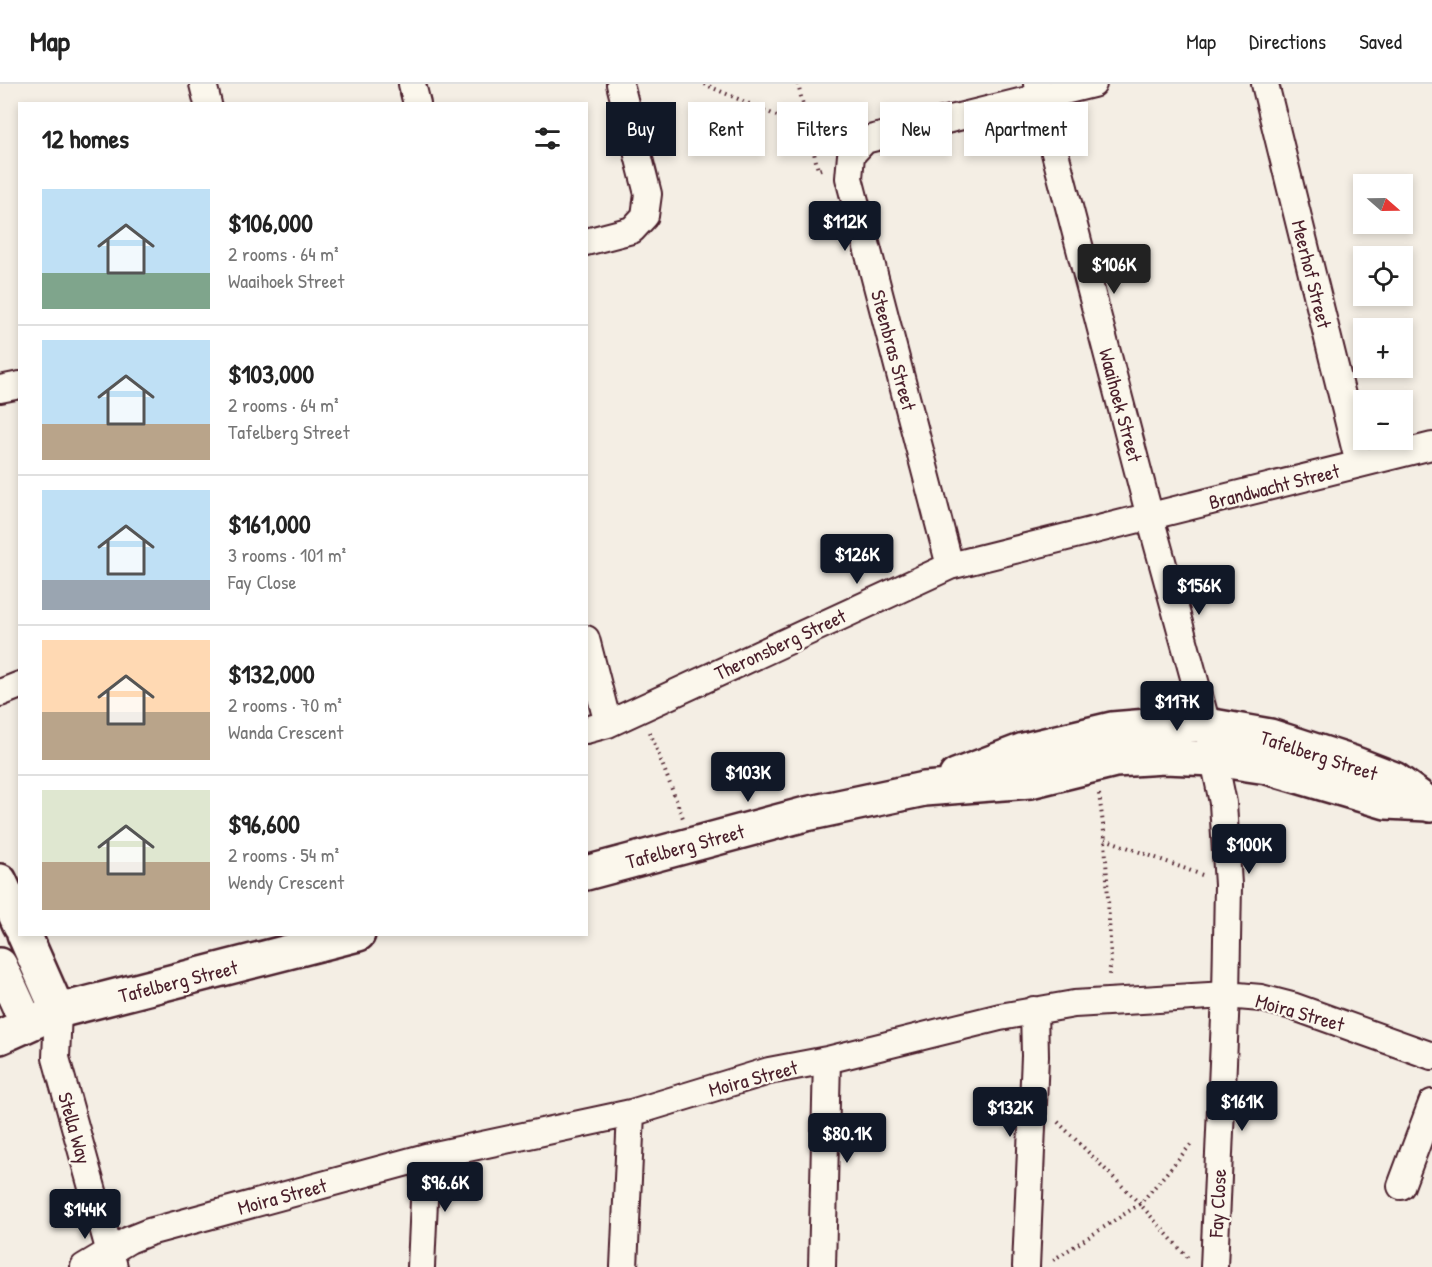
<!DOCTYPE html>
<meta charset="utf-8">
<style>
:root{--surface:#fff;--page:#f6f6f6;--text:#222;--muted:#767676;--line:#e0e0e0;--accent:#111827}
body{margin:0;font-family:"Patrick Hand",sans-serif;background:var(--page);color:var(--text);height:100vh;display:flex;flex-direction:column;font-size:22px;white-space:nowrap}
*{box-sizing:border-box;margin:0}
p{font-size:20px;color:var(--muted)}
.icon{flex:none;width:33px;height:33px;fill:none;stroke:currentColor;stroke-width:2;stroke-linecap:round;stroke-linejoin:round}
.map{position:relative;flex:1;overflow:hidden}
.drawer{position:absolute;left:18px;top:18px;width:570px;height:834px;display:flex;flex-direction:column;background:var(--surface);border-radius:0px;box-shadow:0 3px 9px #0003}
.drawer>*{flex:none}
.top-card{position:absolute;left:606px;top:18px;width:570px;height:54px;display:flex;gap:12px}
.needle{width:39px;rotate:110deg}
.controls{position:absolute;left:1353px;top:90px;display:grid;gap:12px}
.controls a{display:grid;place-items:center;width:60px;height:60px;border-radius:0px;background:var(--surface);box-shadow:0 3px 9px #0003;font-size:30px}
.price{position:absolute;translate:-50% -51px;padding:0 14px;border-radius:6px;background:var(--accent);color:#fff;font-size:20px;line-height:39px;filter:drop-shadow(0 2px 3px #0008)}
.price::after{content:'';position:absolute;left:50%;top:36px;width:18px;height:14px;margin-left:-9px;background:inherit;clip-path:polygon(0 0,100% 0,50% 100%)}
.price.active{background:#222;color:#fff}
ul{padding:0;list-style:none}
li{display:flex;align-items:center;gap:18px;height:150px;padding:0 24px}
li+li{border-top:2px solid var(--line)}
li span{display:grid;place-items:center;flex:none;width:168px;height:120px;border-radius:0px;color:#555}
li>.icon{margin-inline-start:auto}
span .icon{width:72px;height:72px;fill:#fffc;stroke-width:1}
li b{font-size:26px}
h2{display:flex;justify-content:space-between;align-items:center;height:72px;padding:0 24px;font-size:26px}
.pill{padding:0 21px;border-radius:0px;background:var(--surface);box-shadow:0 3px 9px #0003;font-size:21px;line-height:54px}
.pill.active{background:var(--accent);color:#fff}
header{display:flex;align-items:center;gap:36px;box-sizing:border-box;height:84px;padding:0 30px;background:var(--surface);border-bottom:2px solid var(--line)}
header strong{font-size:28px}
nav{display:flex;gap:33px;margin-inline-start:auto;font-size:21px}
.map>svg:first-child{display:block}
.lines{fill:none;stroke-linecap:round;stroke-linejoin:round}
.minor-casing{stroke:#4a1f2b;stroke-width:30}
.tertiary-casing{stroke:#4a1f2b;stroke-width:38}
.path{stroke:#4a1f2b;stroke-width:4;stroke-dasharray:1.5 4.5;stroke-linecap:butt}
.minor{stroke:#fbf7ec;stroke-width:26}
.tertiary{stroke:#fbf7ec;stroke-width:33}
.labels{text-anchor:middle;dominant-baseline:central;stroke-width:4.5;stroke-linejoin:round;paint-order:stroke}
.street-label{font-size:20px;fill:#4a1f2b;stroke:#fbf7ec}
</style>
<header>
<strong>Map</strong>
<nav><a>Map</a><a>Directions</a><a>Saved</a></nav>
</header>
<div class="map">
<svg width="1432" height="1183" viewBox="0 0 1432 1183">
<rect width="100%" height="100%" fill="#f4eee4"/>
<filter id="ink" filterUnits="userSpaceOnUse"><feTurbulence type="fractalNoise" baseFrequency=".0167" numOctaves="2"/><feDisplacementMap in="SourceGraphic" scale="12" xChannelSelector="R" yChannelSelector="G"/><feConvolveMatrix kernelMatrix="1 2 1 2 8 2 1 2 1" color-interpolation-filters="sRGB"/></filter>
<g filter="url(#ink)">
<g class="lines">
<!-- minor casing -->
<g class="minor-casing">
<path id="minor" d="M203,0L208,20
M412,0L417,20
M1037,0L1150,433L1207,641L1223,719L1228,801L1226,911L1214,1183
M1265,0L1359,380
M586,158L632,146L645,132L648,110L620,0
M0,305L20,301
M950,482L849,94L851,71L865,56L1093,0
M586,555L608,640
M0,609L20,601
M586,646L608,640L950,482L1432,362
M58,927L56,974L114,1183
M1401,1102L1432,1019
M84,1183L129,1156L149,1148L426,1073L631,1029L769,987L827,976L1000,933L1074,920L1226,911L1261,914L1292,922L1432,972
M421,1183L426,1073
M624,1183L631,1029
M822,1183L827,976
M1026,1183L1035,972L1034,926"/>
</g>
<!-- tertiary casing -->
<g class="tertiary-casing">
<path id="tertiary" d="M956,692L1024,666L1112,645L1160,641H1207L1270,652L1350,678L1394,695L1430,721
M586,789L806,730L924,705L1030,697L1115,676L1164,673L1214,675L1267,683L1386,718L1428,720
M0,797L20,841
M24,850L58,927
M0,881L27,940
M0,953L58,927L358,850"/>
</g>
<!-- path -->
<path class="path" d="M704,0L809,46
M798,0L818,86L824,84
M650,648L683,734
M1099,710L1105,755L1111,876L1109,891
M1105,755L1202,791
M1058,1038L1140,1120L1188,1174
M1053,1176L1140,1120L1193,1058"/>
<!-- minor -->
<use href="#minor" class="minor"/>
<!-- tertiary -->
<use href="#tertiary" class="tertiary"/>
</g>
</g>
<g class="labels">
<!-- street labels -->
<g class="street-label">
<text transform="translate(1312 190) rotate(76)">Meerhof Street</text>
<text transform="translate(894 266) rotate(75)">Steenbras Street</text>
<text transform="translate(1121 321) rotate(75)">Waaihoek Street</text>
<text transform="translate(1274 402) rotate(-14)">Brandwacht Street</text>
<text transform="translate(780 560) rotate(-25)">Theronsberg Street</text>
<text transform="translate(1319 671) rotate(18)">Tafelberg Street</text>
<text transform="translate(685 762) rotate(-15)">Tafelberg Street</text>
<text transform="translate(178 897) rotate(-14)">Tafelberg Street</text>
<text transform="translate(1300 928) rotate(16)">Moira Street</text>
<text transform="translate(753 994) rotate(-15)">Moira Street</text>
<text transform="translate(75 1044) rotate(74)">Stella Way</text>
<text transform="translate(282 1112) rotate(-15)">Moira Street</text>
<text transform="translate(1217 1119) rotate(-87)">Fay Close</text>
</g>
</g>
</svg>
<div class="controls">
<a><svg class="needle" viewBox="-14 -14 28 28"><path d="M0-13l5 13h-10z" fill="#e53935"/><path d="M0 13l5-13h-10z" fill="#767676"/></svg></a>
<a><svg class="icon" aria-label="locate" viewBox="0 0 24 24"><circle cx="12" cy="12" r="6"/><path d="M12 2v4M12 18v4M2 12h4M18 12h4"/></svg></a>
<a>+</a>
<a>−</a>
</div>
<b class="price" style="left:845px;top:168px">$112K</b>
<b class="price active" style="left:1114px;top:211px">$106K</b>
<b class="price" style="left:857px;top:501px">$126K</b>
<b class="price" style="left:1199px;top:532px">$156K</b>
<b class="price" style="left:1177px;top:648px">$117K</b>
<b class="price" style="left:748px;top:719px">$103K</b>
<b class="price" style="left:1249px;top:791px">$100K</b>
<b class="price" style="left:1242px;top:1048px">$161K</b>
<b class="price" style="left:1010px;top:1054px">$132K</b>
<b class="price" style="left:847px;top:1080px">$80.1K</b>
<b class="price" style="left:445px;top:1129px">$96.6K</b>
<b class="price" style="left:85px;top:1156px">$144K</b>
<div class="top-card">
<a class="pill active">Buy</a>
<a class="pill">Rent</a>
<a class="pill">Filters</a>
<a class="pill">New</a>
<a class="pill">Apartment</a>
</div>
<section class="drawer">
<h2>12 homes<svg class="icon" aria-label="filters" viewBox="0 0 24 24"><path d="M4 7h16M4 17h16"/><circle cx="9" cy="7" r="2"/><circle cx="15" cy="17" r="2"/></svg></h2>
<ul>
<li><span style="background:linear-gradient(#bfe0f5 70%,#7fa58c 0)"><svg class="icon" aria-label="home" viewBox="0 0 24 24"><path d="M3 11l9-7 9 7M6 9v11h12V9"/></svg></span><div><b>$106,000</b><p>2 rooms · 64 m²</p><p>Waaihoek Street</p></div></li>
<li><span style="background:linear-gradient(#bfe0f5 70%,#b9a48a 0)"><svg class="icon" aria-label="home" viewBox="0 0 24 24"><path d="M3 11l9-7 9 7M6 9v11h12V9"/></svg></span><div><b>$103,000</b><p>2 rooms · 64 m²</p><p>Tafelberg Street</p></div></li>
<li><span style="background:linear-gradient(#bfe0f5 75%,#9aa5b1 0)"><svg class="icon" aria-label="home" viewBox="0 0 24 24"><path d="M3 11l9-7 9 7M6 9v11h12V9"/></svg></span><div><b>$161,000</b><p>3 rooms · 101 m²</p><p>Fay Close</p></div></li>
<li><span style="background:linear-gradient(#ffd9b3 60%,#b9a48a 0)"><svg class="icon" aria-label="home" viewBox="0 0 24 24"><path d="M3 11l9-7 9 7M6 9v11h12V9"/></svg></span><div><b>$132,000</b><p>2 rooms · 70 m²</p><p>Wanda Crescent</p></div></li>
<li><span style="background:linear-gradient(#dfe7d0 60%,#b9a48a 0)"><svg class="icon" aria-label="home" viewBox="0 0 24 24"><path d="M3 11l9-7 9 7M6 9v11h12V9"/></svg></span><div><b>$96,600</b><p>2 rooms · 54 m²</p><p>Wendy Crescent</p></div></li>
</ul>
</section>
</div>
